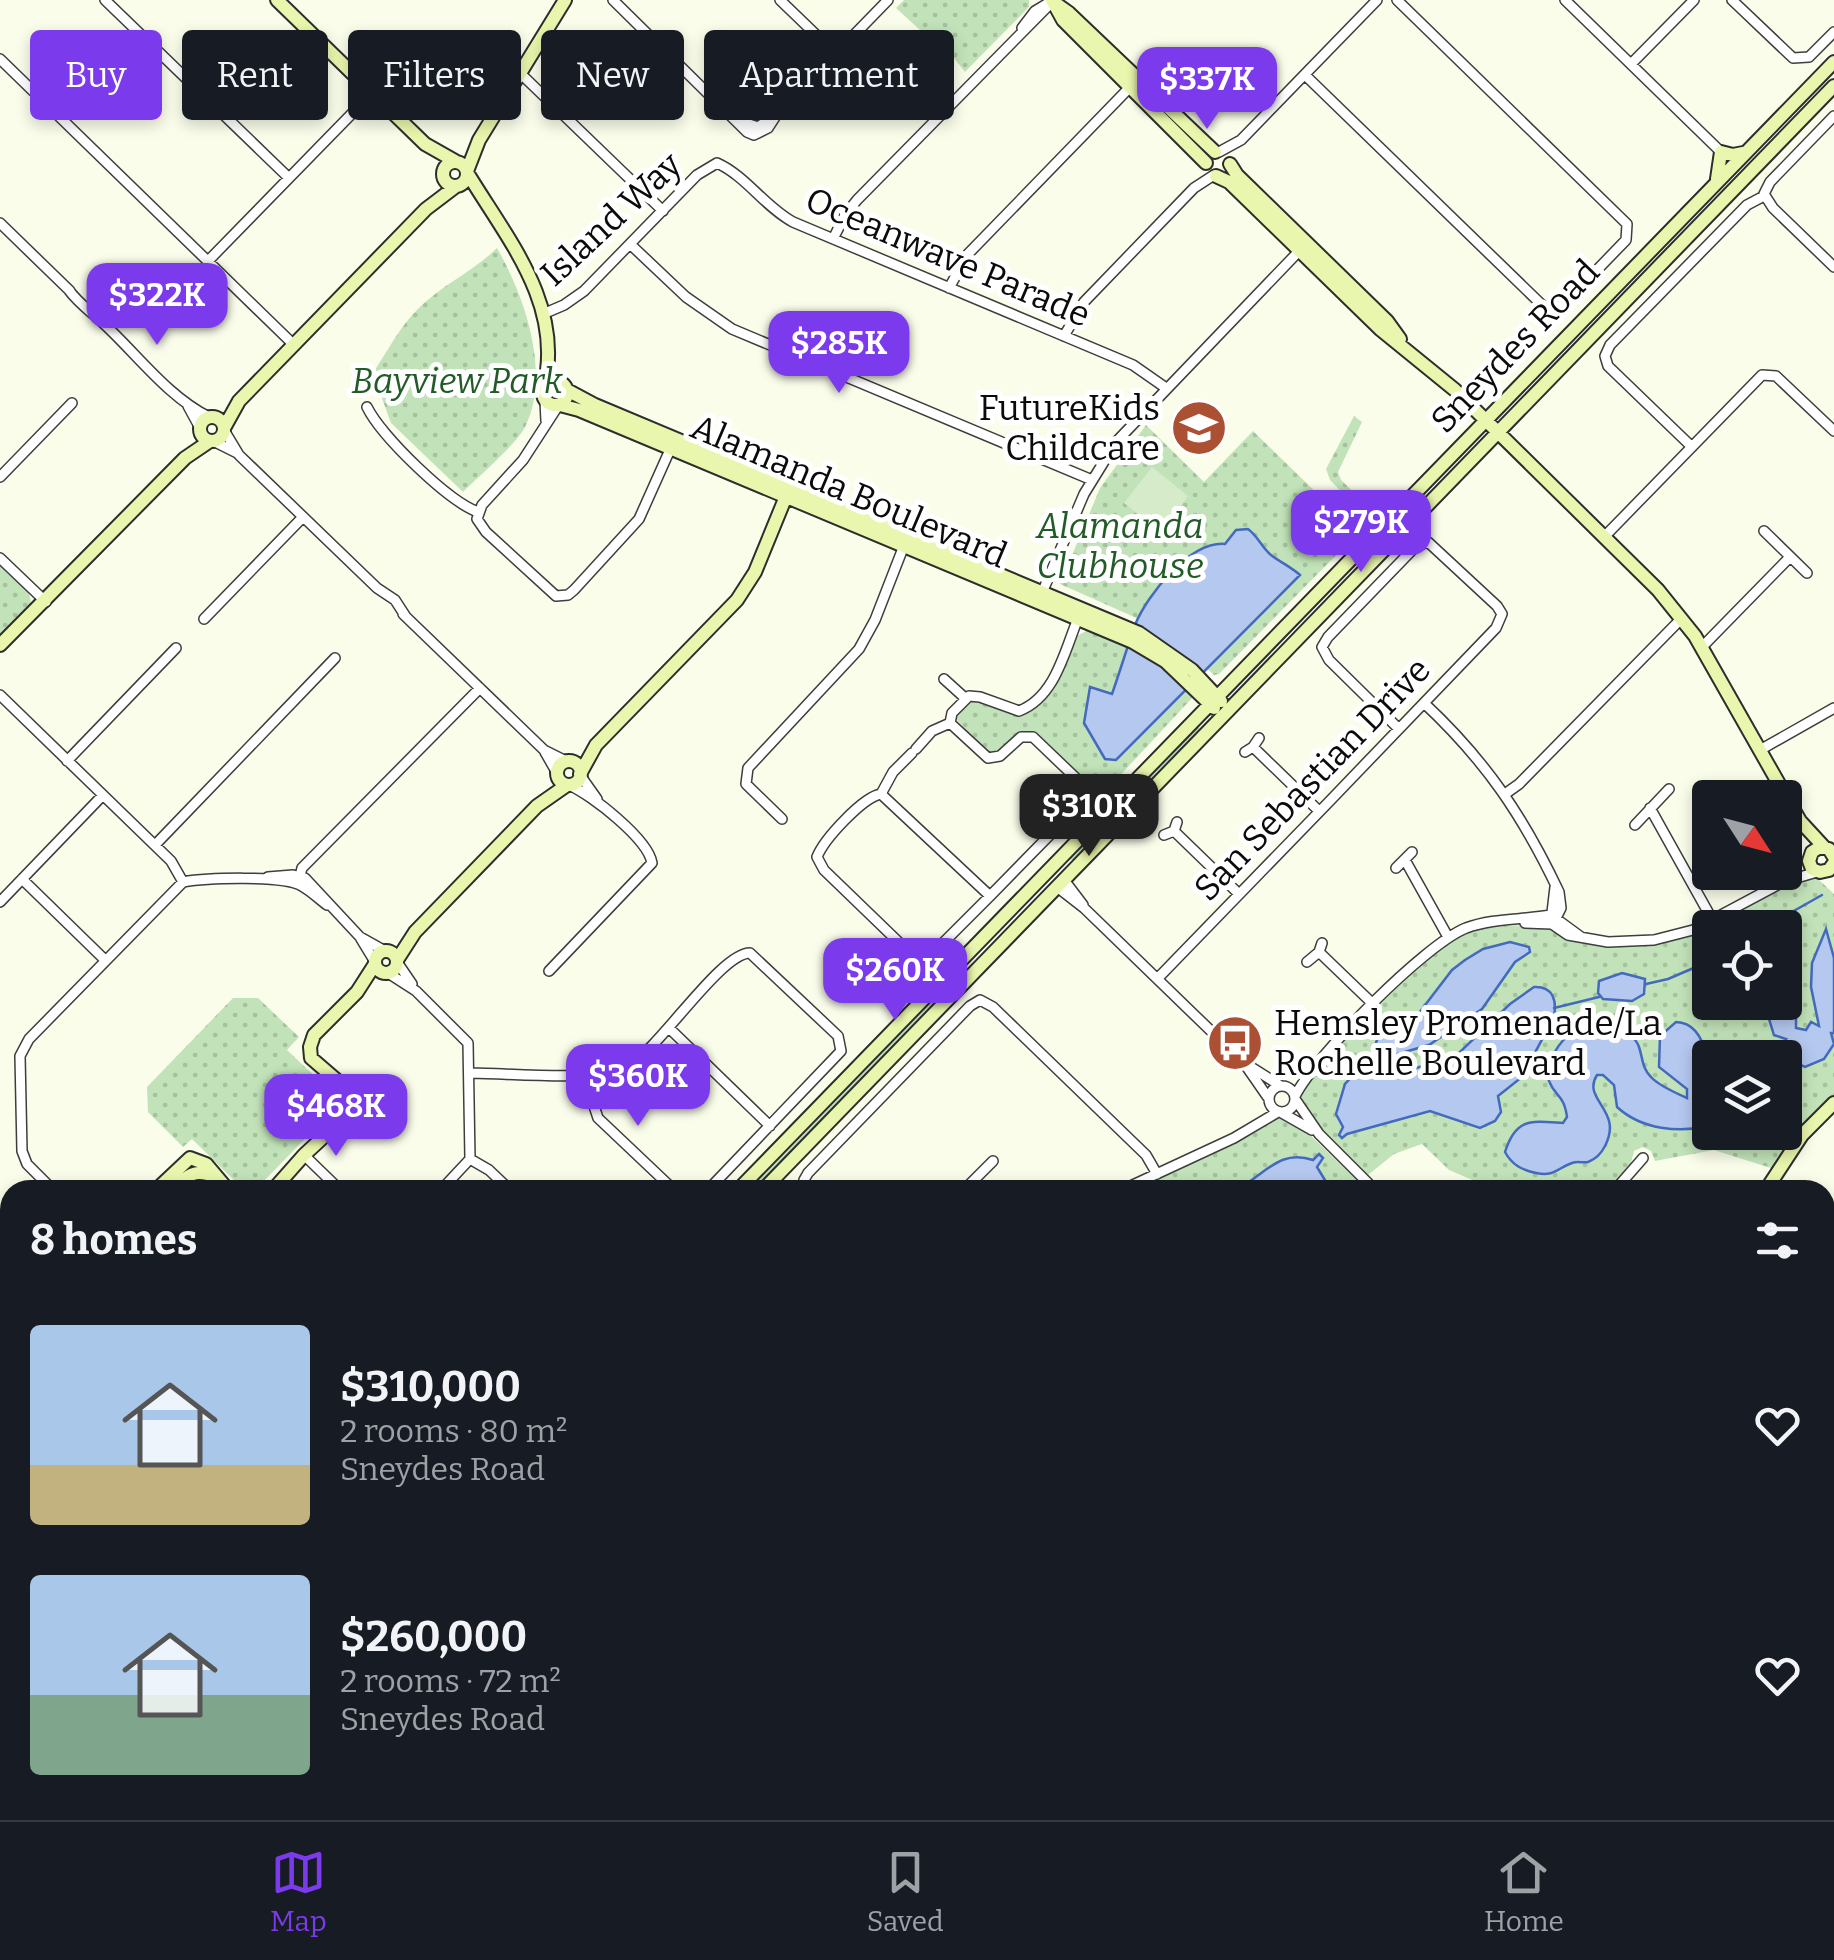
<!DOCTYPE html>
<meta charset="utf-8">
<style>
:root{--surface:#171b24;--page:#20242c;--text:#f1f3f6;--muted:#9ea1a6;--line:#363941;--accent:#7c3aed}
body{margin:0;font-family:Bitter,serif;background:var(--page);color:var(--text);height:100vh;display:flex;flex-direction:column;font-size:38px;white-space:nowrap}
*{box-sizing:border-box;margin:0}
p{font-size:32px;color:var(--muted)}
.icon{flex:none;width:55px;height:55px;fill:none;stroke:currentColor;stroke-width:2;stroke-linecap:round;stroke-linejoin:round}
.map{position:relative;flex:1;overflow:hidden}
.drawer{position:absolute;left:0px;top:1180px;width:1835px;height:640px;display:flex;flex-direction:column;background:var(--surface);border-radius:30px 30px 0 0;box-shadow:0 5px 15px #0003}
.drawer>*{flex:none}
.hud{position:absolute;left:30px;top:30px;width:1000px;height:90px;display:flex;gap:20px}
.needle{width:65px;rotate:126deg}
.fabs{position:absolute;left:1692px;top:780px;display:grid;gap:20px}
.fabs a{display:grid;place-items:center;width:110px;height:110px;border-radius:10px;background:var(--surface);box-shadow:0 5px 15px #0003;font-size:50px}
.price{position:absolute;translate:-50% -85px;padding:0 22px;border-radius:20px;background:var(--accent);color:#fff;font-size:32px;line-height:65px;filter:drop-shadow(0 2px 5px #0008)}
.price::after{content:'';position:absolute;left:50%;top:60px;width:30px;height:22px;margin-left:-15px;background:inherit;clip-path:polygon(0 0,100% 0,50% 100%)}
.price.active{background:#222;color:#fff}
ul{padding:0;list-style:none}
li{display:flex;align-items:center;gap:30px;height:250px;padding:0 30px}
li span{display:grid;place-items:center;flex:none;width:280px;height:200px;border-radius:10px;color:#555}
li>.icon{margin-inline-start:auto}
span .icon{width:120px;height:120px;fill:#fffc;stroke-width:1}
li b{font-size:42px}
h2{display:flex;justify-content:space-between;align-items:center;height:120px;padding:0 30px;font-size:42px}
.tag{padding:0 35px;border-radius:10px;background:var(--surface);box-shadow:0 5px 15px #0003;font-size:35px;line-height:90px}
.tag.active{background:var(--accent);color:#fff}
.menu{display:flex;justify-content:space-around;align-items:center;height:140px;border-top:2px solid var(--line);background:var(--surface);font-size:28px;color:var(--muted)}
.menu a{display:grid;justify-items:center;gap:5px}
.menu .active{color:var(--accent)}
.map>svg:first-child{display:block}
.park{fill:url(#park-dots);fill-rule:evenodd}
.garden{fill:url(#garden-furrows)}
.pitch{fill:#d6ebca}
.water{fill:#b5c8ef;stroke:#446abe;stroke-width:2.5}
.lines{fill:none;stroke-linecap:round;stroke-linejoin:round}
.stream{stroke:#446abe;stroke-width:2.5}
.street-casing{stroke:#3e3e3e;stroke-width:12}
.secondary-casing{stroke:#2d2d2d;stroke-width:16}
.street{stroke:#fff;stroke-width:9}
.secondary{stroke:#e9f6ad;stroke-width:12}
.labels{text-anchor:middle;dominant-baseline:central;stroke-width:10;stroke-linejoin:round;paint-order:stroke}
.street-label{font-size:35px;fill:#0b0b0b;stroke:#fff}
.park-label{font-size:35px;font-style:italic;fill:#235b28;stroke:#fff}
.poi-label{font-size:35px;fill:#0b0b0b;stroke:#fff;text-anchor:end}
</style>
<div class="map">
<svg width="1834" height="1820" viewBox="0 0 1834 1820">
<defs>
<pattern id="park-dots" width="8" height="8" patternUnits="userSpaceOnUse" patternTransform="scale(2.5)"><rect width="8" height="8" fill="#c2e3b9"/><path d="M2 2h.1M6 6h.1" fill="none" stroke="#a5c19e" stroke-width="1.8" stroke-linecap="round"/></pattern>
<pattern id="garden-furrows" width="10" height="10" patternUnits="userSpaceOnUse" patternTransform="scale(2.5)"><rect width="10" height="10" fill="#c2e3b9"/><path d="M-1 1l2-2M0 10L10 0M9 11l2-2" fill="none" stroke="#a5c19e"/></pattern>
</defs>
<rect width="100%" height="100%" fill="#fbfdeb"/>
<!-- park -->
<path class="park" d="M904,0H1029V7L965,72L950,53L944,52L896,8Z
M497,248C524,295 551,371 526,425C519,442 478,477 463,492L391,423L380,393L367,389L357,392C381,368 392,335 417,310C441,285 473,272 497,248Z
M1354,416L1362,422L1338,472L1341,480L1373,511L1366,517L1330,480L1326,469Z
M1146,425L1204,482L1253,431L1325,501L1326,517L1350,541L1219,674L1214,675L1182,645L1141,620L1060,584L1100,488Z
M0,563C13,576 37,590 29,609H25L0,634Z
M1090,629L1124,643L1193,697L1100,797L1034,732H1019L1001,750L988,753L956,719L959,711L975,700L1015,715L1028,712L1052,689L1077,636Z
M1816,877L1834,894V1096L1797,1134L1774,1169L1714,1150L1655,1161L1651,1151L1643,1147L1634,1151L1629,1170L1609,1190H1496L1449,1170L1422,1144L1394,1154L1368,1175C1354,1161 1295,1112 1300,1093C1301,1087 1310,1078 1313,1072C1338,1047 1363,1022 1388,996C1433,950 1461,921 1530,926C1538,927 1545,925 1553,927C1591,933 1615,950 1656,944C1715,934 1760,892 1816,877ZM1710,928H1785V1002H1710ZM1710,1058H1785V1132H1710Z
M233,998H258L299,1037L287,1050L338,1098V1105L255,1190H244L192,1139L183,1147L148,1112L147,1087Z
M1280,1117L1304,1129L1367,1190H1131Z
M536,1810H631L621,1820H528Z"/>
<!-- garden -->
<path class="garden" d="M1196,725L1202,731L1074,862L1068,857Z
M958,970L964,976L756,1190H745Z"/>
<!-- pitch -->
<path class="pitch" d="M1152,467L1188,496L1161,532L1124,503Z"/>
<!-- water -->
<path class="water" d="M1248,529C1258,536 1262,548 1271,555C1280,562 1291,567 1300,575L1116,760L1105,759L1084,723L1090,687L1112,694C1120,671 1127,648 1135,625C1147,595 1190,541 1225,544L1236,530Z
M1826,929L1834,958V1033H1831L1834,1044L1824,1059L1805,1067L1787,1059L1778,1047L1786,1039L1774,1035L1764,1003L1785,1002V992L1796,1014V1028L1806,1030L1811,1022L1819,1026L1811,987L1812,963Z
M1510,942L1529,947L1530,952L1515,962L1482,1009L1429,1045L1387,1057L1378,1056L1374,1051C1378,1027 1394,1013 1419,1013L1452,970L1465,960L1483,949Z
M1622,973L1645,979L1644,994L1632,1001L1603,999L1598,993L1599,981Z
M1534,987C1553,986 1557,1000 1554,1017L1522,1077L1498,1096L1501,1112L1495,1121L1480,1128L1430,1111L1347,1134L1342,1138L1339,1135L1343,1127L1336,1114L1345,1084L1360,1068L1369,1067L1397,1075L1459,1053L1510,1004Z
M1676,1022C1716,1023 1710,1098 1710,1126C1679,1133 1642,1130 1617,1107L1614,1085L1603,1075H1597C1581,1100 1624,1110 1605,1146C1601,1154 1596,1159 1588,1162C1583,1163 1577,1161 1572,1163C1557,1168 1555,1177 1536,1173C1522,1170 1512,1165 1505,1152C1516,1117 1532,1121 1563,1123L1567,1117C1564,1094 1555,1097 1549,1081C1543,1065 1560,1040 1573,1032C1594,1028 1630,1022 1639,1047C1643,1059 1642,1068 1651,1077C1659,1086 1676,1093 1687,1098V1089L1659,1067L1660,1036Z
M1319,1154L1323,1158L1317,1167L1331,1190H1236C1264,1176 1279,1148 1313,1160Z"/>
<g class="lines">
<!-- stream -->
<path class="stream" d="M1776,921L1822,895
M1646,984L1668,979L1710,961
M1554,1008L1599,997"/>
<!-- street casing -->
<g class="street-casing">
<path id="street" d="M105,0L289,178
M613,0L747,132L754,135L768,128L777,114
M780,0L836,54
M1565,0L1721,152
M1732,0L1793,58L1809,57L1834,32
M1022,28L1035,11L1050,2
M0,59L294,345
M1631,64L1694,0
M520,73L663,211
M1305,75L1542,305L1553,309L1563,305L1626,240L1627,224L1397,0
M1834,116L1770,182L1764,194L1773,208L1834,267
M740,121L758,127L777,114L888,0
M1219,152L1241,140L1377,0
M0,223L70,291
M833,239L845,215L857,200L1053,1
M630,244L686,297L732,329L1092,480
M208,261L372,93
M949,288L968,254L1134,83
M68,289C78,303 90,311 102,322C136,353 168,397 209,417
M543,314L564,305L584,291L697,175L717,163C746,176 765,207 793,222L1133,365L1166,388
M1064,336L1084,302L1194,188L1214,175
M545,401L546,421
M188,406L200,428
M558,406L523,460L482,505L477,519L486,532L556,596L568,595L574,590L639,519L673,443
M367,407C381,436 448,501 478,512
M224,430L239,455L377,588L395,600L406,617
M213,441L237,453
M1692,447L1608,366L1605,356L1610,345L1747,205L1764,196
M0,477L72,403
M1764,531L1807,573
M1604,537L1762,375L1776,376L1834,431
M0,558L46,602
M1042,593L1084,494L1116,442L1302,248
M403,614L544,750L568,762
M204,619L303,517
M1702,647L1790,557
M944,679L965,698
M0,695L171,861L183,882
M1424,703C1486,761 1523,816 1559,892L1561,908L1556,918
M950,723L988,758L1000,756L1021,737H1033L1080,782L1084,791L1080,804L990,896
M1253,747L1319,811
M916,749L932,731L950,723L952,713L969,696L980,697L1019,711C1056,697 1065,649 1079,616
M1760,750L1834,708
M545,752L557,773
M1245,752L1253,747L1259,738
M67,761L176,648
M580,775L597,799
M881,794L990,896L927,959L912,955L824,870L817,857C824,839 863,797 881,794L893,772L912,753
M1505,794L1519,784L1682,618
M1650,808L1713,921
M782,819L746,784L748,768L859,649L875,620L905,543
M1635,825L1669,789
M1174,831L1239,894
M1164,835L1174,831L1177,822
M155,845L335,658
M1405,860L1448,937
M1396,868L1412,852
M268,877L293,875L305,878L360,937L385,951
M22,879L105,960
M1064,880L1083,905
M298,884L302,868L480,688
M1057,887L1084,908L1244,1063L1269,1099
M0,902L103,795
M1551,921L1555,887
M1525,923L1552,924L1568,935L1608,942L1654,940L1693,930L1783,882L1817,872
M361,939L375,962
M1319,952L1374,1005
M397,962L412,984
M1307,962L1319,952L1322,943
M549,971L652,863C648,839 592,795 569,785
M388,973L416,991L468,1043L470,1159L441,1190
M1158,978C1271,862 1384,745 1496,628L1502,614L1497,606L1428,542L1416,546L1328,637L1322,647L1329,660L1399,729
M669,1028L770,1126
M1251,1067L1281,1086
M470,1073C503,1073 600,1082 626,1068C659,1050 720,953 750,953L838,1036L841,1051L708,1190
M591,1074L593,1103L598,1118L674,1190
M1269 1099a13 13 0 1 1 26 0a13 13 0 1 1-26 0Z
M1295,1096C1316,1055 1424,945 1466,928C1493,918 1523,920 1551,915L1581,937
M1295,1099L1319,1134L1375,1190
M1282,1113L1312,1130
M304,1155L340,1190
M470,1159L489,1170L510,1190
M975,1179L986,1190
M53,1190L27,1164L22,1151L20,1056L29,1039L183,882C206,878 283,875 302,886C311,891 319,899 327,905
M804,1190V1180L808,1173L970,1006L980,1000L993,1007L1146,1155L1157,1174
M964,1190L993,1161
M1122,1190L1234,1138L1278,1112
M1615,1190L1643,1158
M1825,1273L1834,1277
M0,1313L10,1326
M1825,1428L1834,1437
M1825,1500L1834,1490
M0,1563L10,1562
M0,1622L10,1611
M0,1639L10,1629
M1829,1668L1834,1653
M0,1727L10,1737
M1825,1730L1834,1738
M0,1794L10,1784
M968,1810L981,1820
M1258,1810L1268,1820
M1433,1810L1443,1820
M1646,1819L1647,1820
M134,1820L142,1817L154,1820
M1090,1820L1109,1810
M1231,1820L1241,1810
M1509,1820L1518,1810
M1675,1820L1679,1815"/>
</g>
<!-- secondary casing -->
<g class="secondary-casing">
<path id="secondary" d="M277,0L425,144L455,161
M1052,0L1063,20L1206,163
M1055,3L1069,13L1215,152
M443 174a12 12 0 1 1 24 0a12 12 0 1 1-24 0Z
M1230,164L1237,175L1387,321L1400,339
M467,171L479,140L565,0
M468,174C508,240 564,305 544,387
M1216,176L1229,182L1380,329L1455,390L1658,590L1695,636L1800,821L1824,847
M1717,179L1721,152L1733,155L1743,153
M543 393a12 12 0 1 1 24 0a12 12 0 1 1-24 0Z
M567,390L595,405L1139,633L1192,670L1221,701
M560,405L579,410L1133,642L1165,661L1214,708
M200 429a12 12 0 1 1 24 0a12 12 0 1 1-24 0Z
M224,428L239,401L426,209L455,187
M0,645L185,458L210,441
M557 773a12 12 0 1 1 24 0a12 12 0 1 1-24 0Z
M580,774L596,745L737,600L755,572L789,489
M1834,857L1829,849L1820,847L1812,852L1809,861L1812,869L1820,872L1829,870L1834,863
M375 962a11 11 0 1 1 22 0a11 11 0 1 1-22 0Z
M397,960L415,932L537,806L567,785
M156,1190L190,1158L206,1164L228,1190
M173,1190C187,1175 195,1168 215,1177
M273,1190L304,1155L348,1114L352,1105L348,1090L311,1058L310,1047L314,1035L357,992L375,964
M738,1190L1834,62
M763,1190L1834,86
M1766,1190L1802,1135L1834,1103
M0,1351L10,1341
M0,1368L10,1358
M0,1543L10,1552
M273,1810L283,1820
M857,1810L859,1820
M828,1820L830,1810"/>
</g>
<!-- street -->
<use href="#street" class="street"/>
<!-- secondary -->
<use href="#secondary" class="secondary"/>
</g>
<!-- icons -->
<defs>
<g id="school-disc" transform="scale(2.875)"><circle r="9.5" fill="#ab5033" stroke="#fff"/><path d="M0-5L7-2L0 1L-7-2ZM-4 1L0 2.5L4 1V4Q0 6-4 4Z" fill="#fff"/></g>
<g id="bus-disc" transform="scale(2.875)"><circle r="9.5" fill="#ab5033" stroke="#fff"/><path d="M-5-6H5V4H4V6H2V4H-2V6H-4V4H-5ZM-3.5-4V0h7V-4ZM-3.5 1.2v1.5H-2V1.2ZM2 1.2v1.5H3.5V1.2Z" fill="#fff"/></g>
</defs>
<g fill-rule="evenodd">
<use href="#school-disc" x="1199" y="428"/>
<use href="#bus-disc" x="1235" y="1043"/>
</g>
<g class="labels">
<!-- street labels -->
<g class="street-label">
<text transform="translate(611 219) rotate(-43)">Island Way</text>
<text transform="translate(948 257) rotate(23)">Oceanwave Parade</text>
<text transform="translate(1515 346) rotate(-46)">Sneydes Road</text>
<text transform="translate(849 491) rotate(23)">Alamanda Boulevard</text>
<text transform="translate(1312 779) rotate(-46)">San Sebastian Drive</text>
</g>
<!-- park labels -->
<g class="park-label">
<text x="457" y="381">Bayview Park</text>
<text x="1120" y="526">Alamanda<tspan x="1120" dy="40">Clubhouse</tspan></text>
</g>
<!-- poi labels -->
<g class="poi-label">
<text x="1160" y="408">FutureKids<tspan x="1160" dy="40">Childcare</tspan></text>
<text x="1274" y="1023" text-anchor="start">Hemsley Promenade/La<tspan x="1274" dy="40">Rochelle Boulevard</tspan></text>
</g>
</g>
</svg>
<div class="fabs">
<a><svg class="needle" viewBox="-14 -14 28 28"><path d="M0-13l5 13h-10z" fill="#e53935"/><path d="M0 13l5-13h-10z" fill="#9ea1a6"/></svg></a>
<a><svg class="icon" aria-label="locate" viewBox="0 0 24 24"><circle cx="12" cy="12" r="6"/><path d="M12 2v4M12 18v4M2 12h4M18 12h4"/></svg></a>
<a><svg class="icon" aria-label="layers" viewBox="0 0 24 24"><path d="M12 4l9 5-9 5-9-5zM3 14l9 5 9-5"/></svg></a>
</div>
<b class="price" style="left:1207px;top:132px">$337K</b>
<b class="price" style="left:157px;top:348px">$322K</b>
<b class="price" style="left:839px;top:396px">$285K</b>
<b class="price" style="left:1361px;top:575px">$279K</b>
<b class="price active" style="left:1089px;top:859px">$310K</b>
<b class="price" style="left:895px;top:1023px">$260K</b>
<b class="price" style="left:638px;top:1129px">$360K</b>
<b class="price" style="left:336px;top:1159px">$468K</b>
<div class="hud">
<a class="tag active">Buy</a>
<a class="tag">Rent</a>
<a class="tag">Filters</a>
<a class="tag">New</a>
<a class="tag">Apartment</a>
</div>
<section class="drawer">
<h2>8 homes<svg class="icon" aria-label="filters" viewBox="0 0 24 24"><path d="M4 7h16M4 17h16"/><circle cx="9" cy="7" r="2"/><circle cx="15" cy="17" r="2"/></svg></h2>
<ul>
<li><span style="background:linear-gradient(#a9c7e8 70%,#c2b280 0)"><svg class="icon" aria-label="home" viewBox="0 0 24 24"><path d="M3 11l9-7 9 7M6 9v11h12V9"/></svg></span><div><b>$310,000</b><p>2 rooms · 80 m²</p><p>Sneydes Road</p></div><svg class="icon" aria-label="heart" viewBox="0 0 24 24"><path d="M12 20l-8-8c-3-5 5-10 8-4 3-6 11-1 8 4z"/></svg></li>
<li><span style="background:linear-gradient(#a9c7e8 60%,#7fa58c 0)"><svg class="icon" aria-label="home" viewBox="0 0 24 24"><path d="M3 11l9-7 9 7M6 9v11h12V9"/></svg></span><div><b>$260,000</b><p>2 rooms · 72 m²</p><p>Sneydes Road</p></div><svg class="icon" aria-label="heart" viewBox="0 0 24 24"><path d="M12 20l-8-8c-3-5 5-10 8-4 3-6 11-1 8 4z"/></svg></li>
</ul>
</section>
</div>
<nav class="menu">
<a class="active"><svg class="icon" aria-label="map" viewBox="0 0 24 24"><path d="M3 6l6-2 6 2 6-2v14l-6 2-6-2-6 2zM9 4v14M15 6v14"/></svg>Map</a>
<a><svg class="icon" aria-label="saved" viewBox="0 0 24 24"><path d="M7 4h10v16l-5-4-5 4z"/></svg>Saved</a>
<a><svg class="icon" aria-label="home" viewBox="0 0 24 24"><path d="M3 11l9-7 9 7M6 9v11h12V9"/></svg>Home</a>
</nav>
